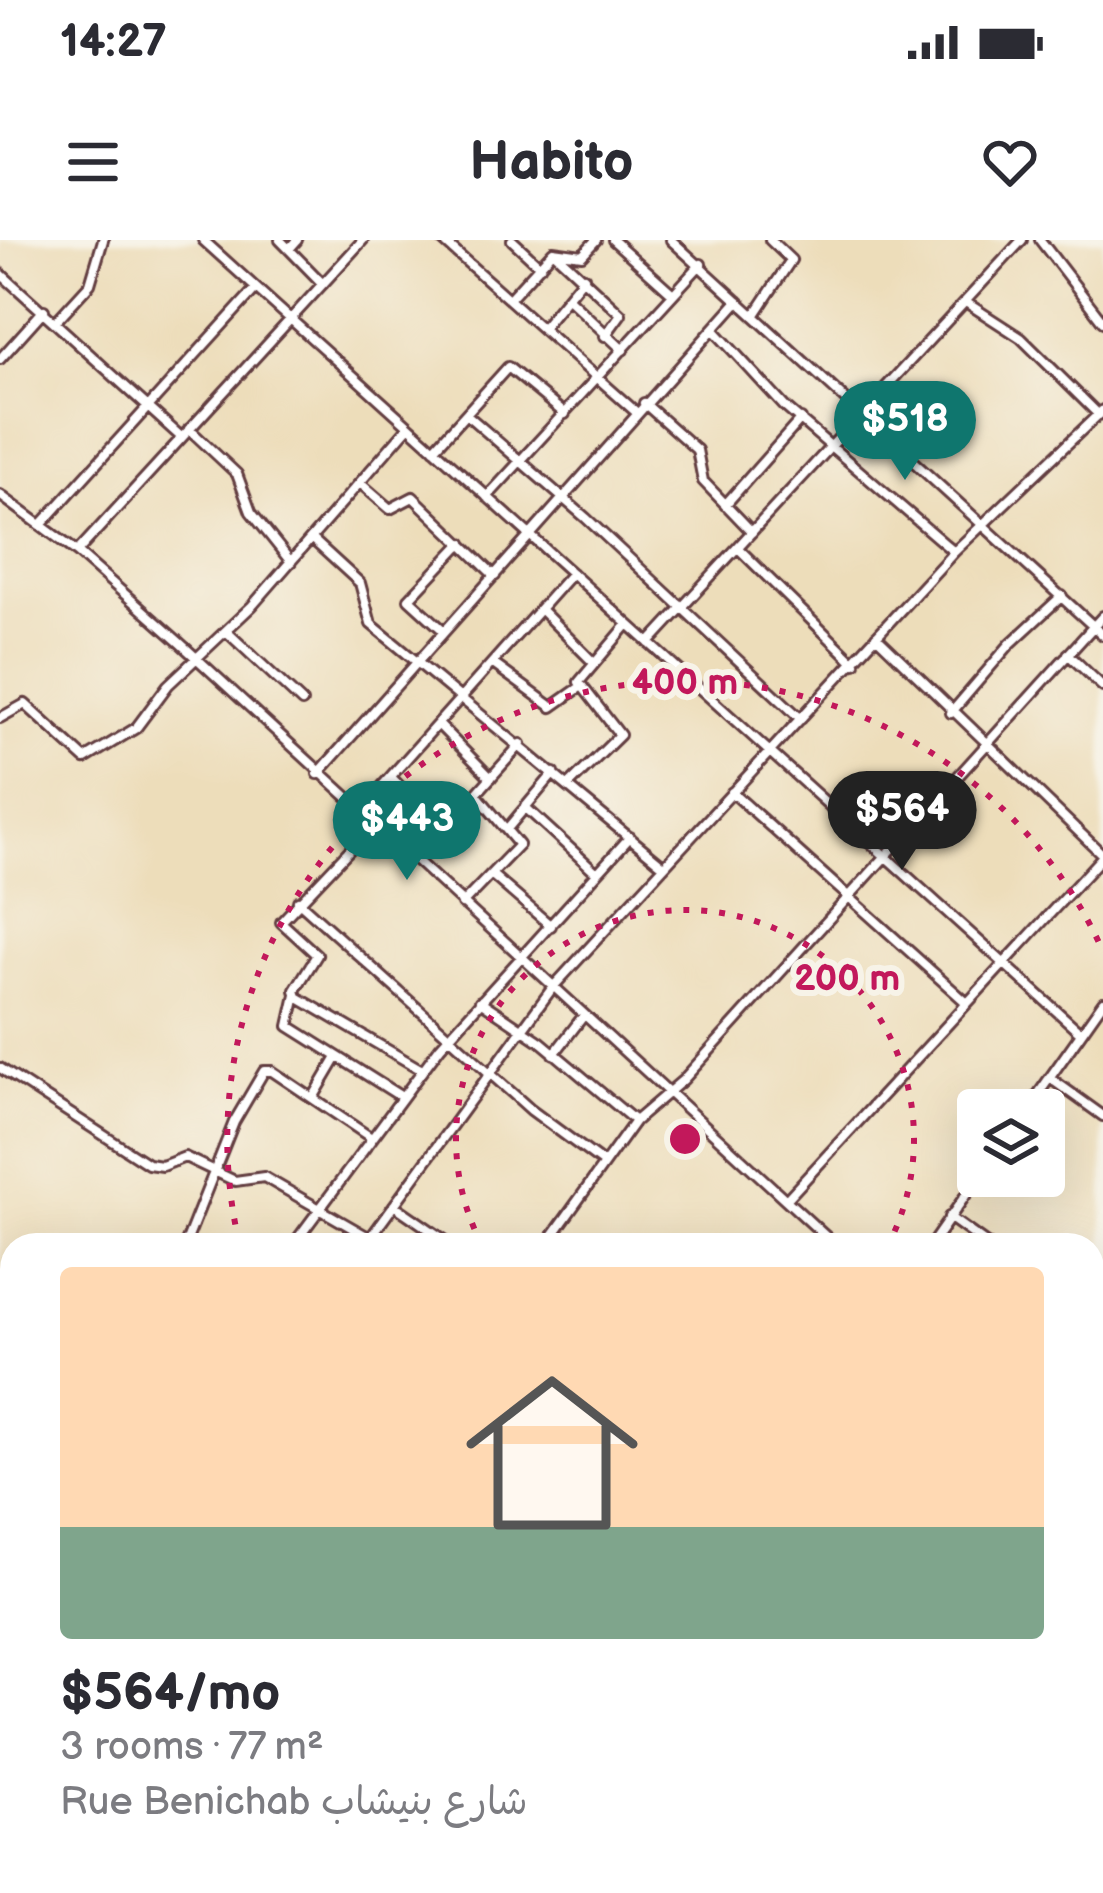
<!DOCTYPE html>
<meta charset="utf-8">
<style>
:root{--surface:#fff;--page:#f2f2f3;--text:#2b2b33;--muted:#7c7c81;--accent:#0f766e}
body{margin:0;font-family:"Balsamiq Sans","Playpen Sans Arabic",sans-serif;background:var(--page);color:var(--text);height:100vh;display:flex;flex-direction:column;font-size:45px;white-space:nowrap}
*{box-sizing:border-box;margin:0}
p{font-size:39px;color:var(--muted)}
.icon{flex:none;width:66px;height:66px;fill:none;stroke:currentColor;stroke-width:2;stroke-linecap:round;stroke-linejoin:round}
.map{position:relative;flex:1;overflow:hidden}
.details{position:absolute;left:0px;top:993px;width:1104px;height:660px;display:flex;flex-direction:column;background:var(--surface);border-radius:36px 36px 0 0;box-shadow:0 12px 48px #0002}
.details>*{flex:none}
.buttons{position:absolute;left:957px;top:849px;display:grid;gap:24px}
.buttons a{display:grid;place-items:center;width:108px;height:108px;border-radius:12px;background:var(--surface);box-shadow:0 12px 48px #0002;font-size:60px}
.price{position:absolute;translate:-50% -102px;padding:0 27px;border-radius:42px;background:var(--accent);color:#fff;font-size:39px;line-height:78px;filter:drop-shadow(0 3px 6px #0008)}
.price::after{content:'';position:absolute;left:50%;top:72px;width:36px;height:27px;margin-left:-18px;background:inherit;clip-path:polygon(0 0,100% 0,50% 100%)}
.price.active{background:#222;color:#fff}
ul{padding:0;list-style:none}
li{display:grid;align-content:center;gap:24px;height:636px;padding:0 60px}
li span{display:grid;place-items:center;height:372px;border-radius:12px;color:#555}
li>.icon{margin-inline-start:auto}
span .icon{width:216px;height:216px;fill:#fffc;stroke-width:1}
li b{font-size:51px}
.status{display:flex;justify-content:space-between;align-items:center;height:84px;padding:0 60px;background:var(--surface);direction:ltr}
.status svg{height:33px;fill:currentColor}
header{display:flex;justify-content:space-between;align-items:center;height:156px;padding:0 60px;background:var(--surface);font-size:54px;font-weight:700}
.map>svg:first-child{display:block}
.lines{fill:none;stroke-linecap:round;stroke-linejoin:round}
.minor-casing{stroke:#623c40;stroke-width:14}
.minor{stroke:#fff;stroke-width:8}
.ring{fill:none;stroke:#c2185b;stroke-width:6;stroke-dasharray:6 12}
.centre{fill:#c2185b;stroke:#f7f3e8;stroke-width:6}
.ring-label{font-size:36px;text-anchor:middle;font-weight:bold;fill:#c2185b;stroke:#f7f3e8;stroke-width:12;stroke-linejoin:round;paint-order:stroke}
</style>
<div class="status"><b>14:27</b><svg viewBox="0 0 49 12"><path d="M0 12V9h3v3zM5 12V6h3v6zM10 12V3h3v9zM15 12V0h3v12zM26 1h20v11H26zM47 4h2v5h-2z"/></svg></div>
<header><svg class="icon" aria-label="menu" viewBox="0 0 24 24"><path d="M4 6h16M4 12h16M4 18h16"/></svg>Habito<svg class="icon" aria-label="heart" viewBox="0 0 24 24"><path d="M12 20l-8-8c-3-5 5-10 8-4 3-6 11-1 8 4z"/></svg></header>
<div class="map">
<svg width="1103" height="1653" viewBox="0 0 1103 1653">
<rect width="100%" height="100%" fill="#f7f3e8"/>
<filter id="ink" filterUnits="userSpaceOnUse"><feTurbulence type="fractalNoise" baseFrequency=".00833" numOctaves="2"/><feDisplacementMap in="SourceGraphic" scale="24" xChannelSelector="R" yChannelSelector="G"/><feConvolveMatrix kernelMatrix="1 2 1 2 8 2 1 2 1" color-interpolation-filters="sRGB"/></filter>
<filter id="wash" filterUnits="userSpaceOnUse"><feTurbulence type="fractalNoise" baseFrequency=".004" numOctaves="4" result="noise"/><feDisplacementMap in="SourceGraphic" scale="48" xChannelSelector="R" yChannelSelector="G"/><feGaussianBlur stdDeviation="2.7" result="paint"/><feColorMatrix in="noise" values="0 0 0 0 0 0 0 0 0 0 0 0 0 0 0 0 0 1.4 0 .05"/><feComposite in="paint" operator="in"/></filter>
<g filter="url(#wash)">
<rect width="100%" height="100%" fill="#edddba"/>
</g>
<g filter="url(#ink)">
<g class="lines">
<!-- minor casing -->
<g class="minor-casing">
<path id="minor" d="M203,0L1081,793
M280,0L323,44
M442,0L636,172
M512,0L540,26
M613,0L673,54
M671,0L1103,395
M1040,0L1103,82
M289,9L297,0
M553,11L621,74L605,96
M0,33L181,197
M568,58L623,110
M509,59L553,11L582,15L596,0
M967,63L1021,98L1099,175
M754,76L791,20L770,0
M56,81L90,44L103,0
M542,88L584,37
M713,89L785,167L954,312
M0,119L44,70
M644,163L697,210L703,241L752,292
M466,174L586,278L801,479
M189,189L237,234L251,272L291,322
M434,209L508,127L565,174
M360,243L390,269L413,257L495,336
M0,255L77,312L180,403L835,1005
M487,257L701,24
M725,265L801,179
M41,285L256,48
M312,299L360,343L371,384L664,626
M740,310L855,423
M77,312L363,0
M540,369L593,422
M226,391L302,462
M444,391L409,359L462,303
M876,396L1103,615
M649,403L1022,0
M1068,414L1103,447
M492,423L552,467L579,448
M951,473L1010,404L1062,356
M0,478L25,464L85,519L136,488L168,445L252,366L409,186
M438,484L491,538
M318,534L738,61
M391,537L443,591L521,504
M568,546L620,495L579,442L628,384
M732,552L967,763
M525,567L597,633
M359,572L572,333
M374,584L281,682L317,715L295,750L297,757L422,830
M507,589L554,533
M492,635L551,686
M298,661L531,870L603,923
M462,664L519,605L477,555
M296,755L289,786L400,856
M480,761L541,802L635,881
M554,814L584,775
M0,828L148,924L162,926L185,917L235,941L264,937L370,998
M1050,838L1103,876
M313,858L336,819
M1027,870L1103,762
M786,960L1103,616
M394,965L452,1005
M949,977L988,1005
M185,1005L234,882L264,831H272L370,897
M293,1005L440,807L630,597
M365,1005L553,747L954,312L1103,170
M546,1005L635,881L683,840L1103,376
M931,1005L979,936
M1092,1061L1103,1046
M0,1195L12,1203
M1092,1198L1103,1206
M0,1253L12,1232
M1092,1258L1103,1265
M1092,1325L1103,1309
M0,1367L12,1347
M0,1404L12,1411
M0,1433L12,1415
M0,1450L12,1457
M0,1526L12,1536
M0,1588L12,1597
M140,1641L157,1653
M331,1641L348,1653
M540,1641L558,1653
M618,1641L637,1653L646,1641
M658,1641L668,1649L674,1641
M747,1641L764,1653
M822,1641L840,1653
M37,1653L42,1641
M99,1653L107,1641
M283,1653L292,1641
M483,1653L498,1641
M718,1653L726,1641
M862,1653L871,1641"/>
</g>
<!-- minor -->
<use href="#minor" class="minor"/>
</g>
</g>
<!-- distance rings -->
<g class="ring">
<path d="M482 1005A229 229 0 1 1 888 1005"/>
<path d="M239 1002A458 458 0 0 1 1102 709"/>
</g>
<circle cx="685" cy="899" r="18" class="centre"/>
<g class="ring-label">
<text x="685" y="454">400 m</text>
<text x="847" y="750">200 m</text>
</g>
</svg>
<div class="buttons">
<a><svg class="icon" aria-label="layers" viewBox="0 0 24 24"><path d="M12 4l9 5-9 5-9-5zM3 14l9 5 9-5"/></svg></a>
</div>
<b class="price" style="left:905px;top:243px">$518</b>
<b class="price active" style="left:902px;top:633px">$564</b>
<b class="price" style="left:407px;top:643px">$443</b>
<section class="details">
<ul>
<li><span style="background:linear-gradient(#ffd9b3 70%,#7fa58c 0)"><svg class="icon" aria-label="home" viewBox="0 0 24 24"><path d="M3 11l9-7 9 7M6 9v11h12V9"/></svg></span><div><b>$564/mo</b><p>3 rooms · 77 m²</p><p>Rue Benichab شارع بنيشاب</p></div></li>
</ul>
</section>
</div>
